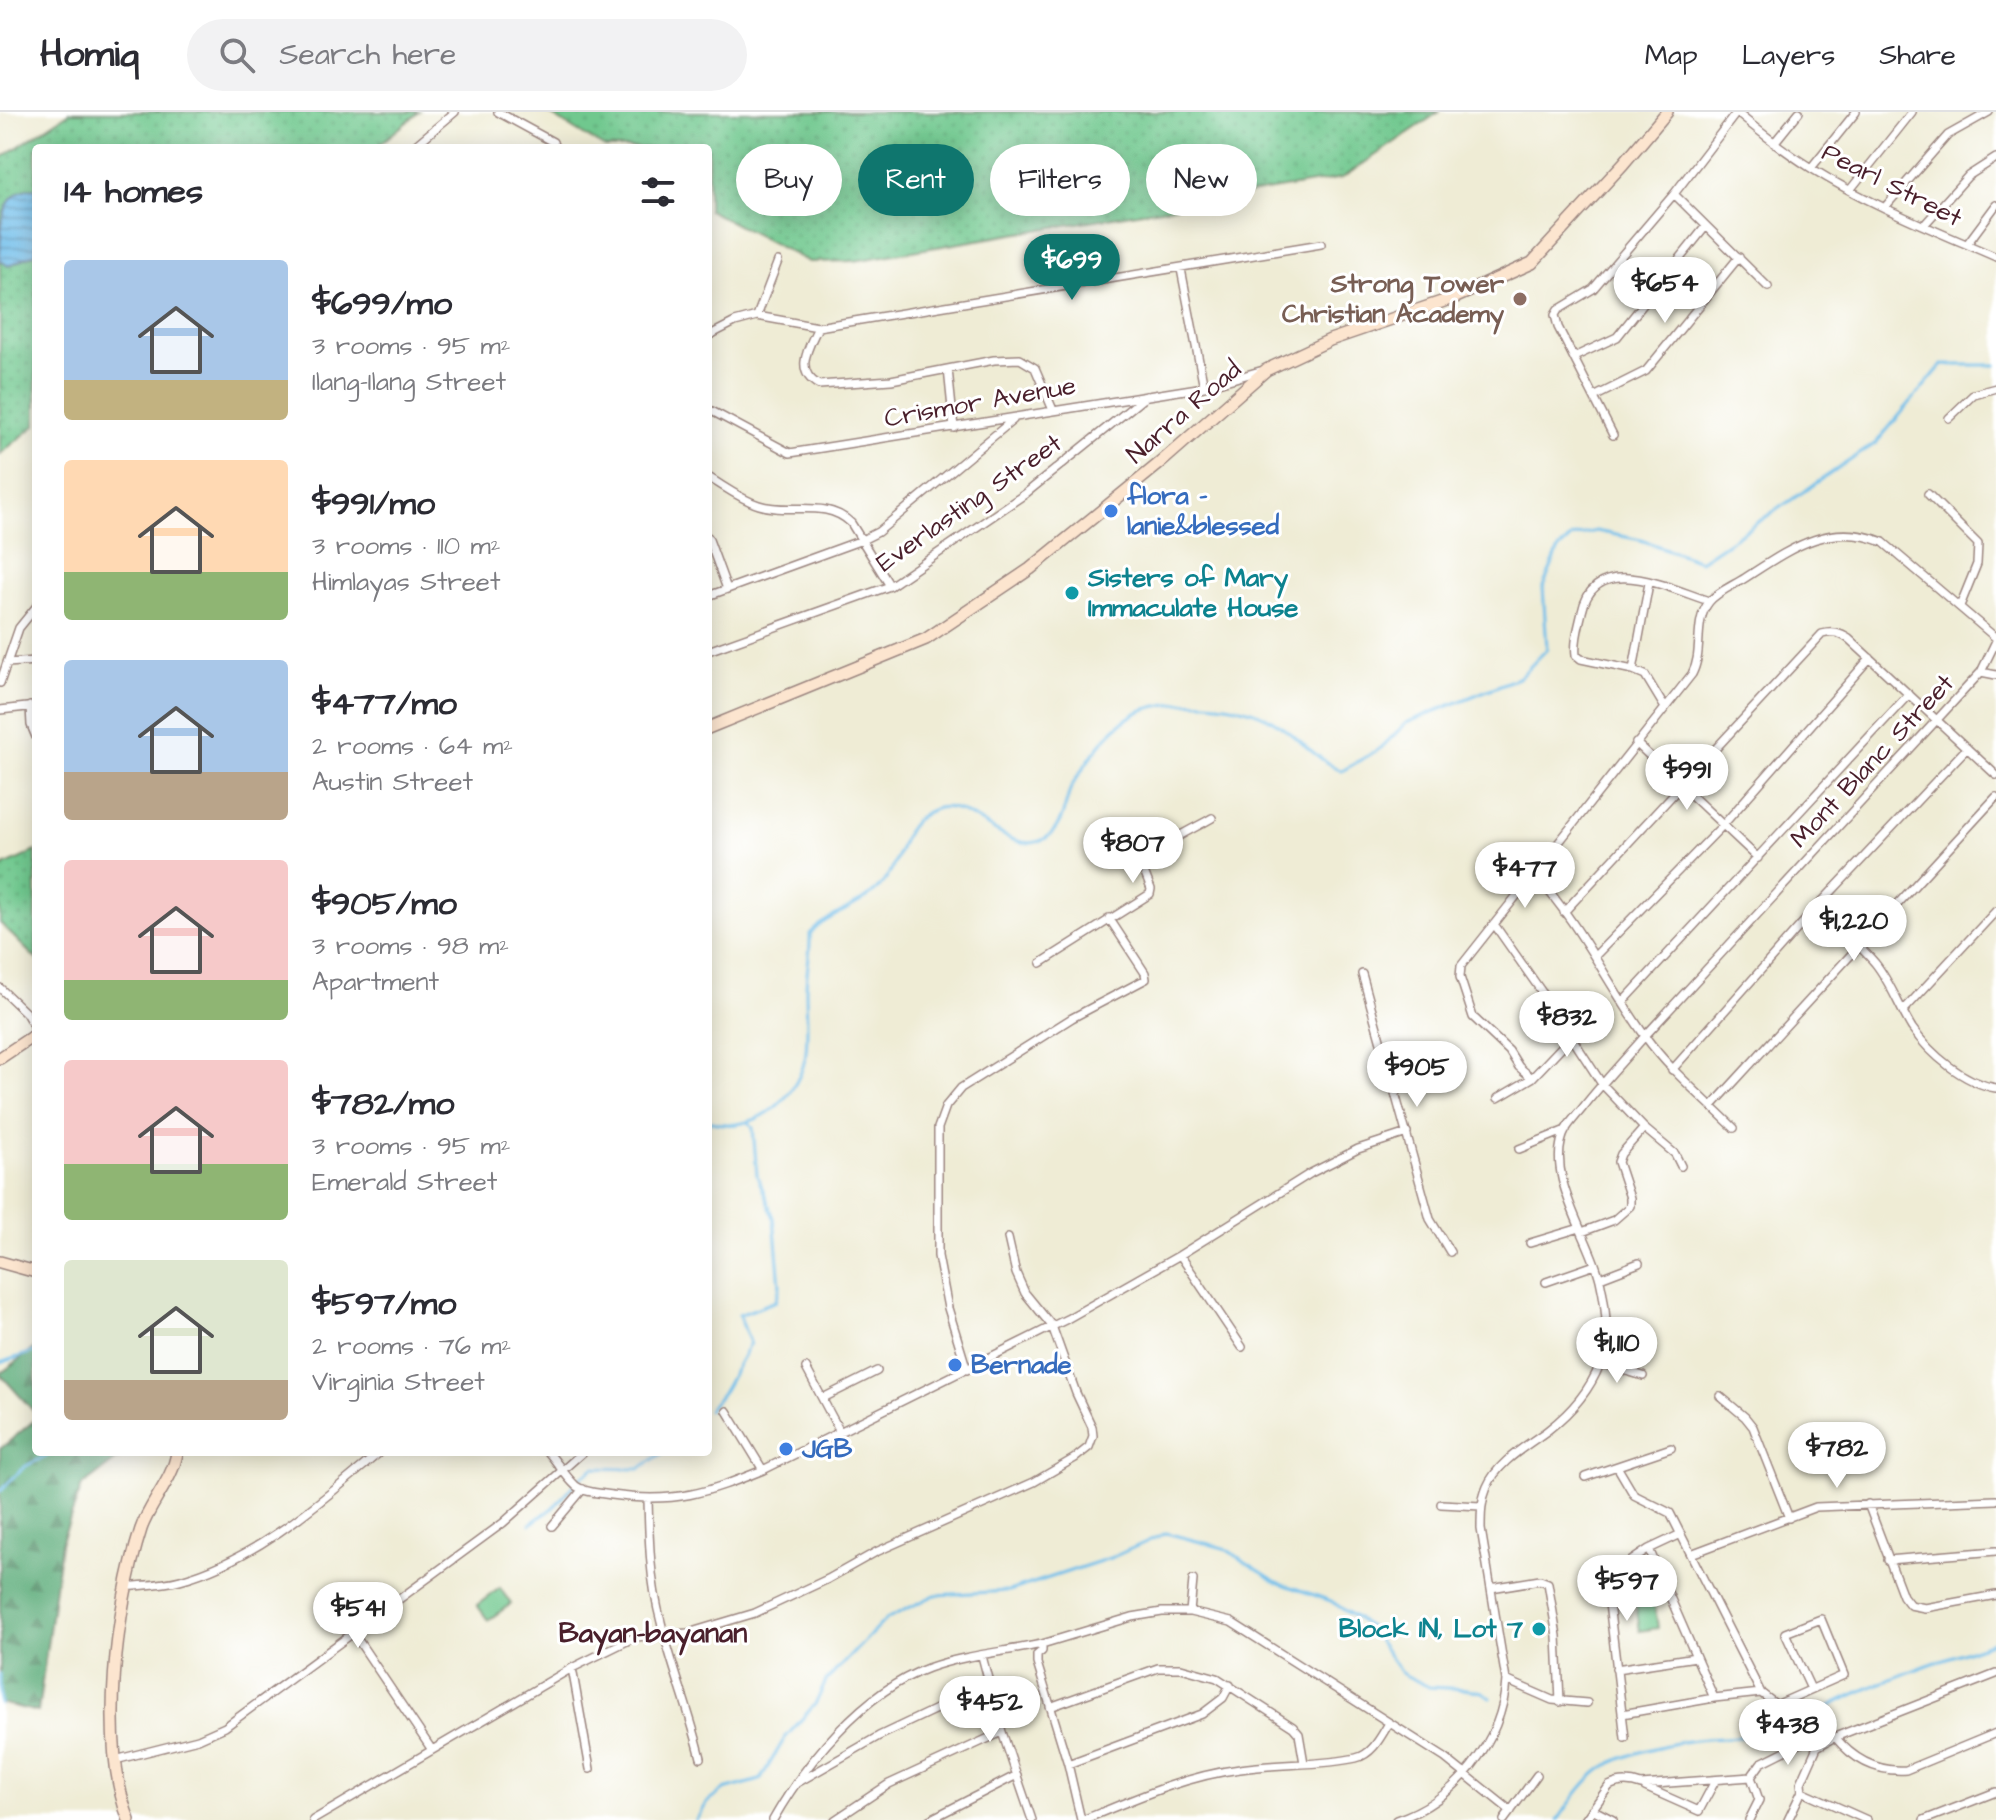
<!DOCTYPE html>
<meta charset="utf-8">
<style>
:root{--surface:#fff;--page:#f2f2f3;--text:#2b2b33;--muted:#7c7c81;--line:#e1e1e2;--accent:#0f766e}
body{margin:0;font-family:"Architects Daughter",sans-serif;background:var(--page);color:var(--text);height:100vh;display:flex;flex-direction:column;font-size:30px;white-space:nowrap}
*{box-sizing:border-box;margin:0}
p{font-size:26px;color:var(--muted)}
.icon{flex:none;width:44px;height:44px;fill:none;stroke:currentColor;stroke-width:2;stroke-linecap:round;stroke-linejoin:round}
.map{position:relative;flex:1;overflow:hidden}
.sheet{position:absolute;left:32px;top:32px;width:680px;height:1312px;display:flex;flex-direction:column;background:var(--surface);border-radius:8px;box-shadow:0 4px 20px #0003}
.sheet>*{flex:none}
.top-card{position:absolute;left:736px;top:32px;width:760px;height:72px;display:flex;gap:16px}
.price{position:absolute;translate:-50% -68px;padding:0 18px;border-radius:28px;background:#fff;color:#222;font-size:26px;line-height:52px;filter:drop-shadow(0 2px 4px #0008)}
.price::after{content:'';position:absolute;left:50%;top:48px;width:24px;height:18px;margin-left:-12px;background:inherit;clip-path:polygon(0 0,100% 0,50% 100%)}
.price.active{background:var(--accent);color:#fff}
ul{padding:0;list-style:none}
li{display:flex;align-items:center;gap:24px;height:200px;padding:0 32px}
li span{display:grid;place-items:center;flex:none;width:224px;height:160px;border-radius:8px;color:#555}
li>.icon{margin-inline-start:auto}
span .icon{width:96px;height:96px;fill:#fffc;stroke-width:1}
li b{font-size:34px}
h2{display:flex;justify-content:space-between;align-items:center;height:96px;padding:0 32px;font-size:34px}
.pill{padding:0 28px;border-radius:36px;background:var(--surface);box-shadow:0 4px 20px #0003;font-size:28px;line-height:72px}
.pill.active{background:var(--accent);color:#fff}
header{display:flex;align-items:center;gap:48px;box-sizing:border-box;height:112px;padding:0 40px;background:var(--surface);border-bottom:2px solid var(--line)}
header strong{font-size:38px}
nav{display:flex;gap:44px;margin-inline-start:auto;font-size:28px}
.search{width:560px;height:72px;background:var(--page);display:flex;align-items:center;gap:20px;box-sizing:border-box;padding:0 28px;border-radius:44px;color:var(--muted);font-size:30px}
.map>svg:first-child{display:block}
.green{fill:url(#green-dots);stroke:#5d745c;stroke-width:2}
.forest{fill:url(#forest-firs);stroke:#536652;stroke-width:2}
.pitch{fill:#70c88e;stroke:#5d745c;stroke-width:2}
.water{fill:url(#water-rules);stroke:#5d6e8a;stroke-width:2}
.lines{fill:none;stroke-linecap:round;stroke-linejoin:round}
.stream{stroke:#70beea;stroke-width:3}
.street-casing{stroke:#9c8680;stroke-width:10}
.secondary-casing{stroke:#9c8680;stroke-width:14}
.street{stroke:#fff;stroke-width:7}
.secondary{stroke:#fce5cf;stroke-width:11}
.education-dot{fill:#8d6e63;stroke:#fff;stroke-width:3}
.shop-dot{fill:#3f7fe0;stroke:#fff;stroke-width:3}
.culture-dot{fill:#0f9aa8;stroke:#fff;stroke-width:3}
.labels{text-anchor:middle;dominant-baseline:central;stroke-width:6;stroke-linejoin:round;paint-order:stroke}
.street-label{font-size:26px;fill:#4a1f2b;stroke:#fff}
.education-label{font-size:26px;font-weight:bold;fill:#785e54;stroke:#fff;text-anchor:end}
.shop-label{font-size:26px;font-weight:bold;fill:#366cbe;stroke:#fff;text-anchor:start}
.culture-label{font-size:26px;font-weight:bold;fill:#0d838f;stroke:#fff;text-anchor:start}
.neighbourhood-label{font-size:28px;font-weight:bold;fill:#4a1f2b;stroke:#fff}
</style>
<header>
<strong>Homiq</strong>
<div class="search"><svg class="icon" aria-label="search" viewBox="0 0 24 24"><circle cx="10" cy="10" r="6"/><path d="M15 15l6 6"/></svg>Search here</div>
<nav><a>Map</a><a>Layers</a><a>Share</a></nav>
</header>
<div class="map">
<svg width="1996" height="1708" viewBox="0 0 1996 1708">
<defs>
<pattern id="green-dots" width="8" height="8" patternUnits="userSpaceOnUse" patternTransform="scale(2)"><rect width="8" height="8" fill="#70c88e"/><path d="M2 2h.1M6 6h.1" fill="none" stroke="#62ab7b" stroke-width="1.8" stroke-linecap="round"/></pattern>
<pattern id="forest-firs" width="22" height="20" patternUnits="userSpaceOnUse" patternTransform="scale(2)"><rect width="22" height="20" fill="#5cac79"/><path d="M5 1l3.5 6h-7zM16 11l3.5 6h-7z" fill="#4e8b63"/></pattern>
<pattern id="water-rules" width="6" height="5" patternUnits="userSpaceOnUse" patternTransform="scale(2)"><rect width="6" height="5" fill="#70beea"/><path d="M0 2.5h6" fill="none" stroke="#5e9abe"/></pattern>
</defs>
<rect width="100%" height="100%" fill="#fff"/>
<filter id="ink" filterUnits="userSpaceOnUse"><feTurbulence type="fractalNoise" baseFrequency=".0125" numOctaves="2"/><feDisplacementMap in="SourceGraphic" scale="16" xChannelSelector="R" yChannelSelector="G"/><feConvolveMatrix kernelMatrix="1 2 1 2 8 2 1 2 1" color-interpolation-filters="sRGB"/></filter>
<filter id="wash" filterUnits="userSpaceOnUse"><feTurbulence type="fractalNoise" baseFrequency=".006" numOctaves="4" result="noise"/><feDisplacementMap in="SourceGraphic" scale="32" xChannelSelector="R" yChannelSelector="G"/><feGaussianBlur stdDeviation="1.8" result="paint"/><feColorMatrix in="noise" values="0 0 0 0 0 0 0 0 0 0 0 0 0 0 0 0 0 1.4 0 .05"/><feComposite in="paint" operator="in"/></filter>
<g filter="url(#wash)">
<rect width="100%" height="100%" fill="#efecd5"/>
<!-- green -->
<path class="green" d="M70,0H419L375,36H36V313L0,342V47Z
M546,0H1439L1342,66L854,149L809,150L708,98V36H605Z
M36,739V847L0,811V756Z"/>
<!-- forest -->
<path class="forest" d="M36,1235V1302L0,1262Z
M36,1307V1340H127L82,1374L61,1431L38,1600L0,1591V1337Z"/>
<!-- pitch -->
<path class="pitch" d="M500,1476L511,1492L488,1508L477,1493Z
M1654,1487L1658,1516L1640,1519L1635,1489Z"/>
<!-- water -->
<path class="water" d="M36,76V141L8,154L0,148C0,117 0,76 36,76Z"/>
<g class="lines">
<!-- stream -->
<path class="stream" d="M708,1009C752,1023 795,991 805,947C809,925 806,900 806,878C806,859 811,841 810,822C830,800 865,794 884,770C904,745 897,711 934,697C970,684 1009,749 1046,726C1062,716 1065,693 1070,678C1074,669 1081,660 1086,652C1100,631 1120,607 1143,598C1179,585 1241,589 1273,609C1297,624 1316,647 1342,659L1381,636L1406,611L1520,565L1547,537L1543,475L1559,437L1572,425L1596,419L1641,428L1700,449L1876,331L1942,253H1996
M0,1251L36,1239
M708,1298L724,1278L750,1231L739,1203L776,1189L780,1174L774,1106L757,1063L753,1016L749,1010
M0,1379L24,1355L54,1340
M530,1412L553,1396L580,1366L594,1356L639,1357L664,1340
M0,1562V1592
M696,1708L708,1690L724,1678L760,1668L785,1626L816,1591L826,1569L886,1507L935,1483L1009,1479L1113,1445L1166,1421L1224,1436L1277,1470L1331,1489L1369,1515L1401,1561L1429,1575L1467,1577L1483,1580L1491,1586
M1558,1708C1570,1691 1584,1669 1601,1657C1625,1641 1677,1629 1706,1627C1733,1625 1757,1626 1784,1618C1806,1612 1827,1594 1848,1585C1897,1563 1946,1546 1996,1529"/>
</g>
</g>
<g filter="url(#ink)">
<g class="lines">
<!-- street casing -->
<g class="street-casing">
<path id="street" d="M498,0L553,30L555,36
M1736,0C1760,20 1784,39 1811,56C1868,92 1934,118 1996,145
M1774,31L1799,0
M412,36L455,0
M1811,56L1856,0
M1850,78L1912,0
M1674,82L1768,175
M1885,95L1948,23L1989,0
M1925,112L1968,64L1996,46
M1967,132L1996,93
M1181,157L1204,275
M757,204L778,149
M818,215C809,235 793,259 819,273L891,268L994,248L1020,247L1035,256L1053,298
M708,224L735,210L757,204L818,215L1321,132
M1574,245L1617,225L1706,114
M948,257L954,316
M1594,285L1646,259L1739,145
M708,297L790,341L1204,275L1260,259
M1949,306L1974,282L1996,276
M1613,323L1558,215L1555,203L1558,198L1593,177L1674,82L1737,0
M708,365C725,375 740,387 759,393C790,403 825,386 851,411L890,474
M1928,382L1978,432L1977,452L1960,494
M708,425L727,477
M708,484L862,428L878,420L1013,308
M708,539L890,474L1025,382L1146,284
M7,551L36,549
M1633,558L1649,471
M1981,560L1996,563
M0,571L19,516L36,495
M30,594L31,613L36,625
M1665,596L1645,563L1633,558L1581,547L1576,543C1574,529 1579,514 1582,500C1595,438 1670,477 1709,489
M0,598L36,594
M1636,631L1758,746
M1534,762C1579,810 1607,871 1645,924C1670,959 1703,985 1734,1016
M1815,797C1836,814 1858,831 1875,851C1891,871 1899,895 1912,916C1930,942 1964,971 1996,976
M1564,800L1822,522C1833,519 1840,521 1849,527L1996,663
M1494,812L1546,886L1602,972L1644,1016L1675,1042L1681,1054
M1595,844L1723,713L1870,546
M1041,851L1150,782L1151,777L1143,757C1150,735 1192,718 1212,706
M1362,862L1430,1107L1450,1140
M0,876L26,901L36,918
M1623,890L1909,582
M1904,898L1996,799
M1672,958L1815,797L1967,636
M1532,966L1519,955L1509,939L1473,905L1460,865L1461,854L1692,562C1704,540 1693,510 1709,490C1717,480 1734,473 1745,466C1790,437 1829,408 1883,430L1996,526
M1498,986L1532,966L1571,925
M1712,994L1996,685
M1519,1037L1566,1018
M1582,1120L1614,1108L1630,1094V1086L1618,1050L1621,1042L1644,1016
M1530,1131L1580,1116
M1180,1143L1242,1235
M1600,1166L1639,1151
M1546,1170L1595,1153
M1600,1251L1643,1264
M806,1256L840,1320
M967,1258L948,1196L938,1144V1016L946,994L961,976L1072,906L1146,867L1145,861L1109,806
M1720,1284L1745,1305L1753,1315L1789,1406
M823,1286L877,1259
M727,1299L763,1358
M548,1340C557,1350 566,1365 576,1374C585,1381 601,1381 612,1383C675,1392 706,1381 763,1358L1067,1207L1180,1143L1311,1061L1358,1037L1407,1021
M1618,1356L1634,1383L1670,1401L1761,1581
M1585,1365L1671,1336
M648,1387C649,1429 650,1469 661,1510C672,1556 690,1600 701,1646
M1441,1392L1481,1394
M1868,1392L1903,1484L1910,1493L1925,1496L1996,1483
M552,1414L583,1377
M1649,1437L1714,1586
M1691,1442L1816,1395L1996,1388
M1888,1448L1996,1439
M125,1475C143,1473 162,1473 180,1468C257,1447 320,1390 380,1340
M1491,1476L1540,1468L1548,1471L1557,1524L1560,1590
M1190,1500L1193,1468
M354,1522L432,1638
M982,1544L1002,1620L1032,1708
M572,1556L590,1657
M1616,1557L1696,1545
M1506,1568L1552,1588L1587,1591
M1776,1593L1844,1563L1821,1507L1785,1521L1811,1577
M1050,1595L1158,1556H1181L1217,1566L1293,1615L1299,1622L1304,1651
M1622,1602L1714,1586L1761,1581L1787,1601L1817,1635
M1835,1625C1853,1647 1877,1660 1906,1658L1996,1621
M1625,1626L1606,1466L1649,1437L1681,1422
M115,1648L198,1627L225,1615L503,1411L583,1340
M1068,1652L1202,1602L1223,1586L1230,1573
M1751,1665L1761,1651L1809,1627
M797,1671L879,1624L991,1571
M1645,1675L1699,1699L1715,1669
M1592,1697L1613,1708
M313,1708L572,1556L635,1525L688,1521L755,1501L828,1467L876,1440L1034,1370L1075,1346L1089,1335L1093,1324L1092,1315L1076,1281L1052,1214L1025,1181L1016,1161L1008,1126
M773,1708C806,1650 863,1580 928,1556C964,1543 1005,1540 1042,1532
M835,1708L889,1672L1002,1620
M929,1708L1017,1663
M1081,1708L1068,1652L1037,1551V1543L1042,1539V1532L1132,1505L1162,1500H1190L1231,1510L1445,1646L1511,1699
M1083,1708C1134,1687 1185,1664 1240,1657C1277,1651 1321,1654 1356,1646C1373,1642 1381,1624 1389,1611
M1396,1708C1454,1690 1503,1629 1506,1568L1481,1417C1481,1402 1481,1389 1487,1375C1498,1349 1527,1334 1548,1318C1570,1301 1590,1278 1600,1252C1610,1226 1606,1194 1600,1168C1590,1125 1542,1061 1566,1017C1571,1009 1579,1001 1585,993C1604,969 1625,947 1645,924L1981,560L1996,529
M1504,1708L1537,1663
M1585,1708L1609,1674C1619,1669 1630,1669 1641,1673L1751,1665
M1749,1708L1759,1688L1751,1665
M1788,1708L1802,1679
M1867,1708L1802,1679L1801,1671L1817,1635L1835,1625L1996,1562
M1924,1708L1996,1680"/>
</g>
<!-- secondary casing -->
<g class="secondary-casing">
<path id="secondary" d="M708,616L926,527L1030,457L1160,351L1266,258L1330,228L1456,185L1532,151L1623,52L1667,0
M0,946L36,922
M0,1150L36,1160
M129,1708C99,1631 116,1495 141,1417C150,1391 174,1366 177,1340"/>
</g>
<!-- street -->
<use href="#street" class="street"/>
<!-- secondary -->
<use href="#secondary" class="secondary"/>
</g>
</g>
<!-- markers -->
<circle class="education-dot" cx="1520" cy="187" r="8"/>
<g class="shop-dot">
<circle cx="1111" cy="399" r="8"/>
<circle cx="955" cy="1253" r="8"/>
<circle cx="786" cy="1337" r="8"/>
</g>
<g class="culture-dot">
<circle cx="1072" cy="481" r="8"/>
<circle cx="1539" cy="1517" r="8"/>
</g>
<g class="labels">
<!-- street labels -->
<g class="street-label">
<text transform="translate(1892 73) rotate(27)">Pearl Street</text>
<text transform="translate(980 290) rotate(-10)">Crismor Avenue</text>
<text transform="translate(1184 300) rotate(-41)">Narra Road</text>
<text transform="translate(969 391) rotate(-35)">Everlasting Street</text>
<text transform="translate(1872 649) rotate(-47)">Mont Blanc Street</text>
</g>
<!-- education labels -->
<g class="education-label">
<text x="1504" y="172">Strong Tower<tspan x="1504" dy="30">Christian Academy</tspan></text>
</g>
<!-- shop labels -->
<g class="shop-label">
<text x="1127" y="384">flora -<tspan x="1127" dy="30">lanie&amp;blessed</tspan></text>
<text x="971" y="1253">Bernade</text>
<text x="802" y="1337">JGB</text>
</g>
<!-- culture labels -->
<g class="culture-label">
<text x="1088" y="466">Sisters of Mary<tspan x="1088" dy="30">Immaculate House</tspan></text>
<text x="1523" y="1517" text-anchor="end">Block 1N, Lot 7</text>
</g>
<!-- neighbourhood labels -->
<g class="neighbourhood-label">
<text x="653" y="1521">Bayan-bayanan</text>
</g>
</g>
</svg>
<b class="price active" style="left:1072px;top:190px">$699</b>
<b class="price" style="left:1665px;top:213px">$654</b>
<b class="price" style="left:1687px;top:700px">$991</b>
<b class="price" style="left:1133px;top:773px">$807</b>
<b class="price" style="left:1525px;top:798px">$477</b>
<b class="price" style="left:1854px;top:851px">$1,220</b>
<b class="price" style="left:1567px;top:947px">$832</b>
<b class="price" style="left:1417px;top:997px">$905</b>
<b class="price" style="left:1617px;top:1273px">$1,110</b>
<b class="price" style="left:1837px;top:1378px">$782</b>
<b class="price" style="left:1627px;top:1511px">$597</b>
<b class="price" style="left:358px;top:1538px">$541</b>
<b class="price" style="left:990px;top:1632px">$452</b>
<b class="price" style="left:1788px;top:1655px">$438</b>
<div class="top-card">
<a class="pill">Buy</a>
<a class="pill active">Rent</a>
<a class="pill">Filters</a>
<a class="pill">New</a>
</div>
<section class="sheet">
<h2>14 homes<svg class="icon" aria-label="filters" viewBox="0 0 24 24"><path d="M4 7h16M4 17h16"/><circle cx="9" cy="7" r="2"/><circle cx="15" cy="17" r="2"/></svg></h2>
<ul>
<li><span style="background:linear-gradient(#a9c7e8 75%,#c2b280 0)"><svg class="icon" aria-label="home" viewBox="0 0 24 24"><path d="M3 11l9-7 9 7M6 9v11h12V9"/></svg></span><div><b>$699/mo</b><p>3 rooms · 95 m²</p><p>Ilang-Ilang Street</p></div></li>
<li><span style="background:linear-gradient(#ffd9b3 70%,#8fb573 0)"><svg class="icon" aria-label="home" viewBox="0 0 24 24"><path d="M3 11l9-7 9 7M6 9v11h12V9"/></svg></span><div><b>$991/mo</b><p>3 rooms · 110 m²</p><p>Himlayas Street</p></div></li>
<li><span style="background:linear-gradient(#a9c7e8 70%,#b9a48a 0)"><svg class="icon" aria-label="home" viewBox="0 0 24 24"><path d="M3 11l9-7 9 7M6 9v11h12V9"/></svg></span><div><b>$477/mo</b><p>2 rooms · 64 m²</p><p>Austin Street</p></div></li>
<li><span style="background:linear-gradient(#f6c9c9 75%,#8fb573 0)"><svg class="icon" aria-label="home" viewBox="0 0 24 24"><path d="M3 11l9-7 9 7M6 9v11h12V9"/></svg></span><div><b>$905/mo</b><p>3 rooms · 98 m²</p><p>Apartment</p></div></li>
<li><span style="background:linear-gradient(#f6c9c9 65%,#8fb573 0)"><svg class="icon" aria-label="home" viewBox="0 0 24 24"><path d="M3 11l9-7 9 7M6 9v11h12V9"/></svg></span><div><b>$782/mo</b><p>3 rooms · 95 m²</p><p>Emerald Street</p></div></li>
<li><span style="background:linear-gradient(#dfe7d0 75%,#b9a48a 0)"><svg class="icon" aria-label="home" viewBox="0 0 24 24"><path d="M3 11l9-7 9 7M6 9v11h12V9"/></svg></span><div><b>$597/mo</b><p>2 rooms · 76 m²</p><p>Virginia Street</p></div></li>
</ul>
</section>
</div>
